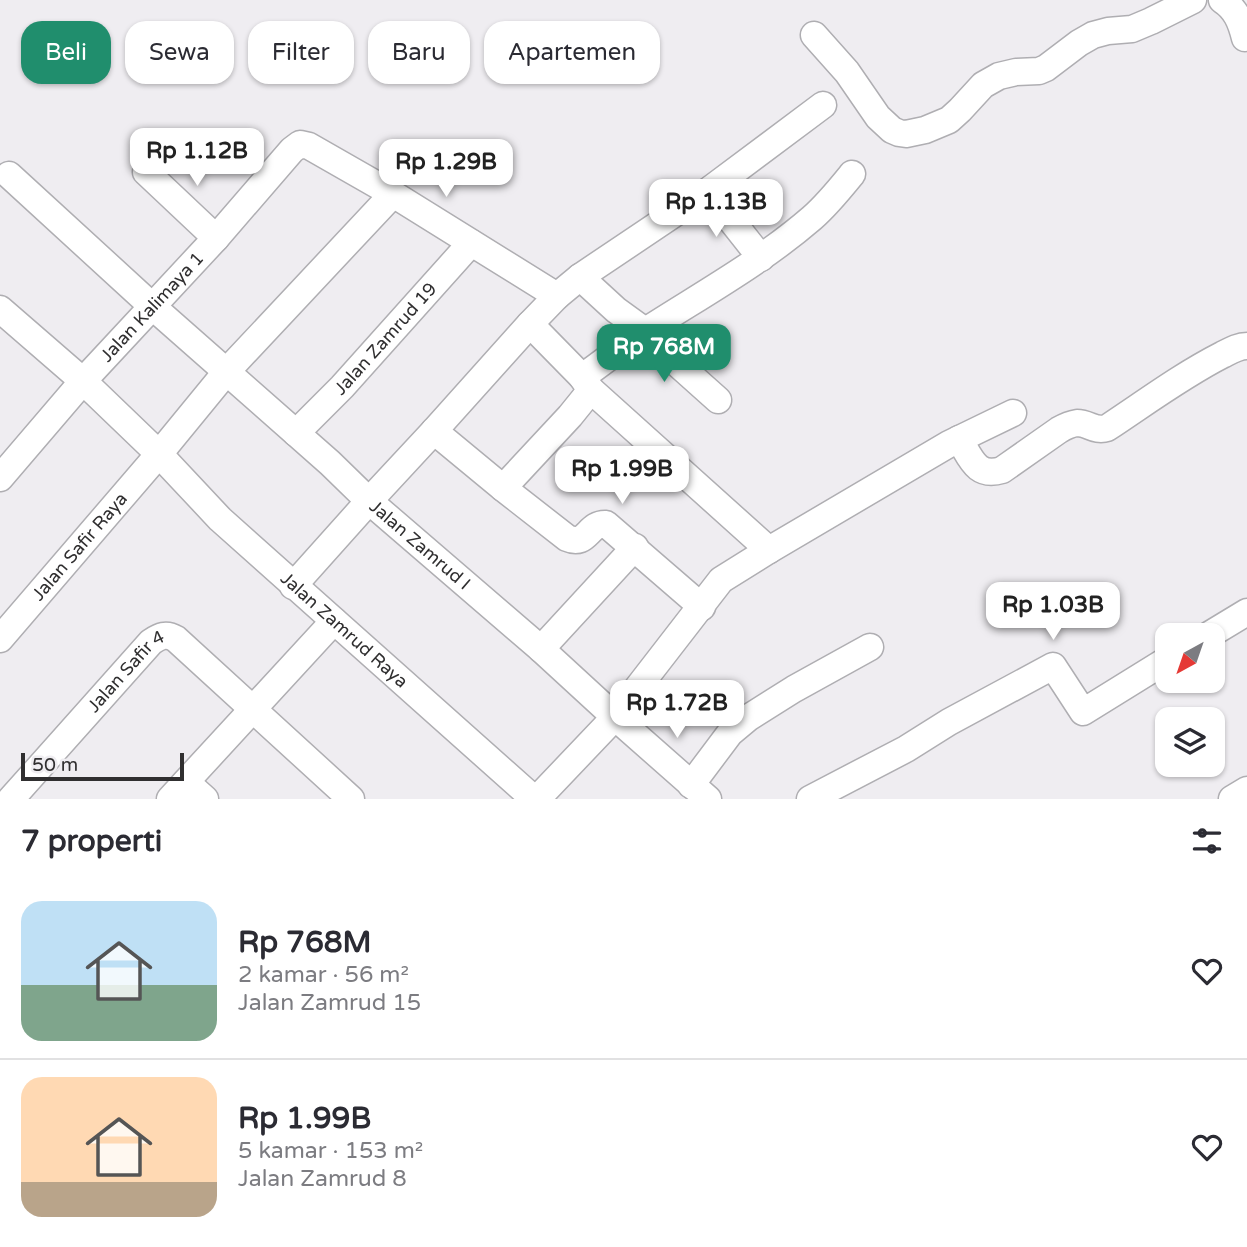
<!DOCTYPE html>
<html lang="id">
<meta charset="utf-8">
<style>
:root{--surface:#fff;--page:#f7f7f7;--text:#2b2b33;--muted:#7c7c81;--line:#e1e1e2;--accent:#208e6d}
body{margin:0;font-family:"Varela Round",sans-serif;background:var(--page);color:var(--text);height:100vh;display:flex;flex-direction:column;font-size:26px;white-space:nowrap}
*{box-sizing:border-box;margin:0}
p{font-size:23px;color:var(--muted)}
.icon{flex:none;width:38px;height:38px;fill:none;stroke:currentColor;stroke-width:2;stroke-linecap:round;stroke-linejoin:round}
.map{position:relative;height:799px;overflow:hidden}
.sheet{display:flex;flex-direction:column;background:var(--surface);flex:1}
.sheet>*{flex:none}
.hud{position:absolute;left:21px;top:21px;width:700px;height:63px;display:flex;gap:14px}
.needle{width:46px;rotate:220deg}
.tools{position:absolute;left:1155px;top:623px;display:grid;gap:14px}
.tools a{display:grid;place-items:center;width:70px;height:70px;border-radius:14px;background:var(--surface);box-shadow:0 2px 5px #0004;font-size:35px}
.scale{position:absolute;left:21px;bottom:18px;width:163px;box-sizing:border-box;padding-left:7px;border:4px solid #302f30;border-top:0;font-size:19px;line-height:24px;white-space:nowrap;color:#302f30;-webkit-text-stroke:5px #efedf1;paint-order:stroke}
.price{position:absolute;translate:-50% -60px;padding:0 16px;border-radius:14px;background:#fff;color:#222;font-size:23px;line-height:46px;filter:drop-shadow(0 2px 4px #0008)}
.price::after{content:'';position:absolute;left:50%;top:42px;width:21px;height:16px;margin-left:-10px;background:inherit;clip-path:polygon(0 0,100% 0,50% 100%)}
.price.current{background:var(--accent);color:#fff}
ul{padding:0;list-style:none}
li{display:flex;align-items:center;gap:21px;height:175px;padding:0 21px}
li+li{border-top:2px solid var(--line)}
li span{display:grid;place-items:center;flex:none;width:196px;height:140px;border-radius:21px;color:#555}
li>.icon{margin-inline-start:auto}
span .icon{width:84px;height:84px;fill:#fffc;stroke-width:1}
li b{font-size:30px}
h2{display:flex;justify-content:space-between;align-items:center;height:84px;padding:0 21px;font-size:30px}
.pill{padding:0 24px;border-radius:21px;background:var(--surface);box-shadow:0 2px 5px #0004;font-size:24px;line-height:63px}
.pill.current{background:var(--accent);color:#fff}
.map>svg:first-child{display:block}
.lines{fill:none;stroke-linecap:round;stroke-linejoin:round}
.minor-casing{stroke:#afaeb2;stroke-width:29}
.minor{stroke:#fff;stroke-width:26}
.labels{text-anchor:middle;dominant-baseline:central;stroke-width:6;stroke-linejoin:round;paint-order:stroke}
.street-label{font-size:18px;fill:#302f30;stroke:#efedf1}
</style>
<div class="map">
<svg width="1247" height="799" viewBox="0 0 1247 799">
<rect width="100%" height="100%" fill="#efedf1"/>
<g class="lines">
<!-- minor casing -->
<g class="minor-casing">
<g id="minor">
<path d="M1222,0C1236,9 1241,22 1245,38L1247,37"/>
<path d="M814,35L847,72L878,117L892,130L899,133L906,134L925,130L949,120L960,110L983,85L999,76L1016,72L1039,71L1046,68L1079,43L1093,35L1108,31L1132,29L1151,21L1193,0"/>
<path d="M146,172L216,238"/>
<path id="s1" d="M9,175L153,307L330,463L369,501L541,649L615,717L708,799"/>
<path d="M708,191L761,258"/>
<path d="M580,277L616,310L645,331L680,366L718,400"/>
<path id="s2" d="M0,309L83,381L159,454L220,519L534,799"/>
<path d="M530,324L582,377L591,390L769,550"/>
<path d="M582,377C604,362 625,344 647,330C703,294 761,262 812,218C827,205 839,190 852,174"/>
<path d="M434,431L503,488L567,538C588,547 587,523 606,524L702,607"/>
<path id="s3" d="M296,433L342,387L471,243"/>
<path d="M959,439C971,458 976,478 1002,470L1059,430C1064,427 1070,424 1077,423C1089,423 1095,432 1107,428C1145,403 1181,376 1222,355C1230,351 1238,346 1247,346"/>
<path id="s4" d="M0,478L83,381L216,238L292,150L300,144L309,146L393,194L557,296"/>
<path d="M503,488L570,416L591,390"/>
<path d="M293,586L369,501L434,431L530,324L557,296L580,277L708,191L823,105"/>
<path d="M1209,635L1247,612"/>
<path id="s5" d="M0,639L159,454L227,371L393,194"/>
<path d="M541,649L635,547"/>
<path d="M186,782L205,799"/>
<path d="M691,785L730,733L748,718L794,689L870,647"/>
<path id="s6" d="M11,799L151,642C160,636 166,633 176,639L351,799"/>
<path d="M170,799L334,621"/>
<path d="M537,799L615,717L721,580L769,550L949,444L1013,413"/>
<path d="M810,799L906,749L949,722L1053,666L1083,712L1167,660"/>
<path d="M1232,799L1247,790"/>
</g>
</g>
<!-- minor -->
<use href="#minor" class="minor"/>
</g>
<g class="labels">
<!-- street labels -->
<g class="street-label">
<text stroke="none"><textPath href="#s4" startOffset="229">Jalan Kalimaya 1</textPath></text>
<text stroke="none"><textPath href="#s3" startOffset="130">Jalan Zamrud 19</textPath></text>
<text stroke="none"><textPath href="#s1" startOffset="553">Jalan Zamrud I</textPath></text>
<text stroke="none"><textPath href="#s5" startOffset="122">Jalan Safir Raya</textPath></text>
<text stroke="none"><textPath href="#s2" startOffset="471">Jalan Zamrud Raya</textPath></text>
<text stroke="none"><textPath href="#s6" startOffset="172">Jalan Safir 4</textPath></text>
</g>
</g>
</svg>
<div class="tools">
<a><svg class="needle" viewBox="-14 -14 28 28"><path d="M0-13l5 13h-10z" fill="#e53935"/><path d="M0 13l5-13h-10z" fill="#7c7c81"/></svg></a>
<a><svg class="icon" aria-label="layers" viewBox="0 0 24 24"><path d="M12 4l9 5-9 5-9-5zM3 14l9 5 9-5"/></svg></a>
</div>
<div class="scale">50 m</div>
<b class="price" style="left:197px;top:188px">Rp 1.12B</b>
<b class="price" style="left:446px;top:199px">Rp 1.29B</b>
<b class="price" style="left:716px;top:239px">Rp 1.13B</b>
<b class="price current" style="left:664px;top:384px">Rp 768M</b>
<b class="price" style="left:622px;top:506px">Rp 1.99B</b>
<b class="price" style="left:1053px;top:642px">Rp 1.03B</b>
<b class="price" style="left:677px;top:740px">Rp 1.72B</b>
<div class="hud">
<a class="pill current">Beli</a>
<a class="pill">Sewa</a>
<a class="pill">Filter</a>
<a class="pill">Baru</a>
<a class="pill">Apartemen</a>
</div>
</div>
<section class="sheet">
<h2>7 properti<svg class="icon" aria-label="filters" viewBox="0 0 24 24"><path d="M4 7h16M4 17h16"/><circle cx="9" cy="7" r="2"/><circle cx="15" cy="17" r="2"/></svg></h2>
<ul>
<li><span style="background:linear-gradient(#bfe0f5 60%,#7fa58c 0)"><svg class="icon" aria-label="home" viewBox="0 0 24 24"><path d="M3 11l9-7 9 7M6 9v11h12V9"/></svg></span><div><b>Rp 768M</b><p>2 kamar · 56 m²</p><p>Jalan Zamrud 15</p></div><svg class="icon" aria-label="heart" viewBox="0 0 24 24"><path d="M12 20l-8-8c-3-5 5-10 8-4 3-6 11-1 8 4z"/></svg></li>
<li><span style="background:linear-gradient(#ffd9b3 75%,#b9a48a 0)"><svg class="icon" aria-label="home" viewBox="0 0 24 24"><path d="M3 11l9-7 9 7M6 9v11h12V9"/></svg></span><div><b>Rp 1.99B</b><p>5 kamar · 153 m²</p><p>Jalan Zamrud 8</p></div><svg class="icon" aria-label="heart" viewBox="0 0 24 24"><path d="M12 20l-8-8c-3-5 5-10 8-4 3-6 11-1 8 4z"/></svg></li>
</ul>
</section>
